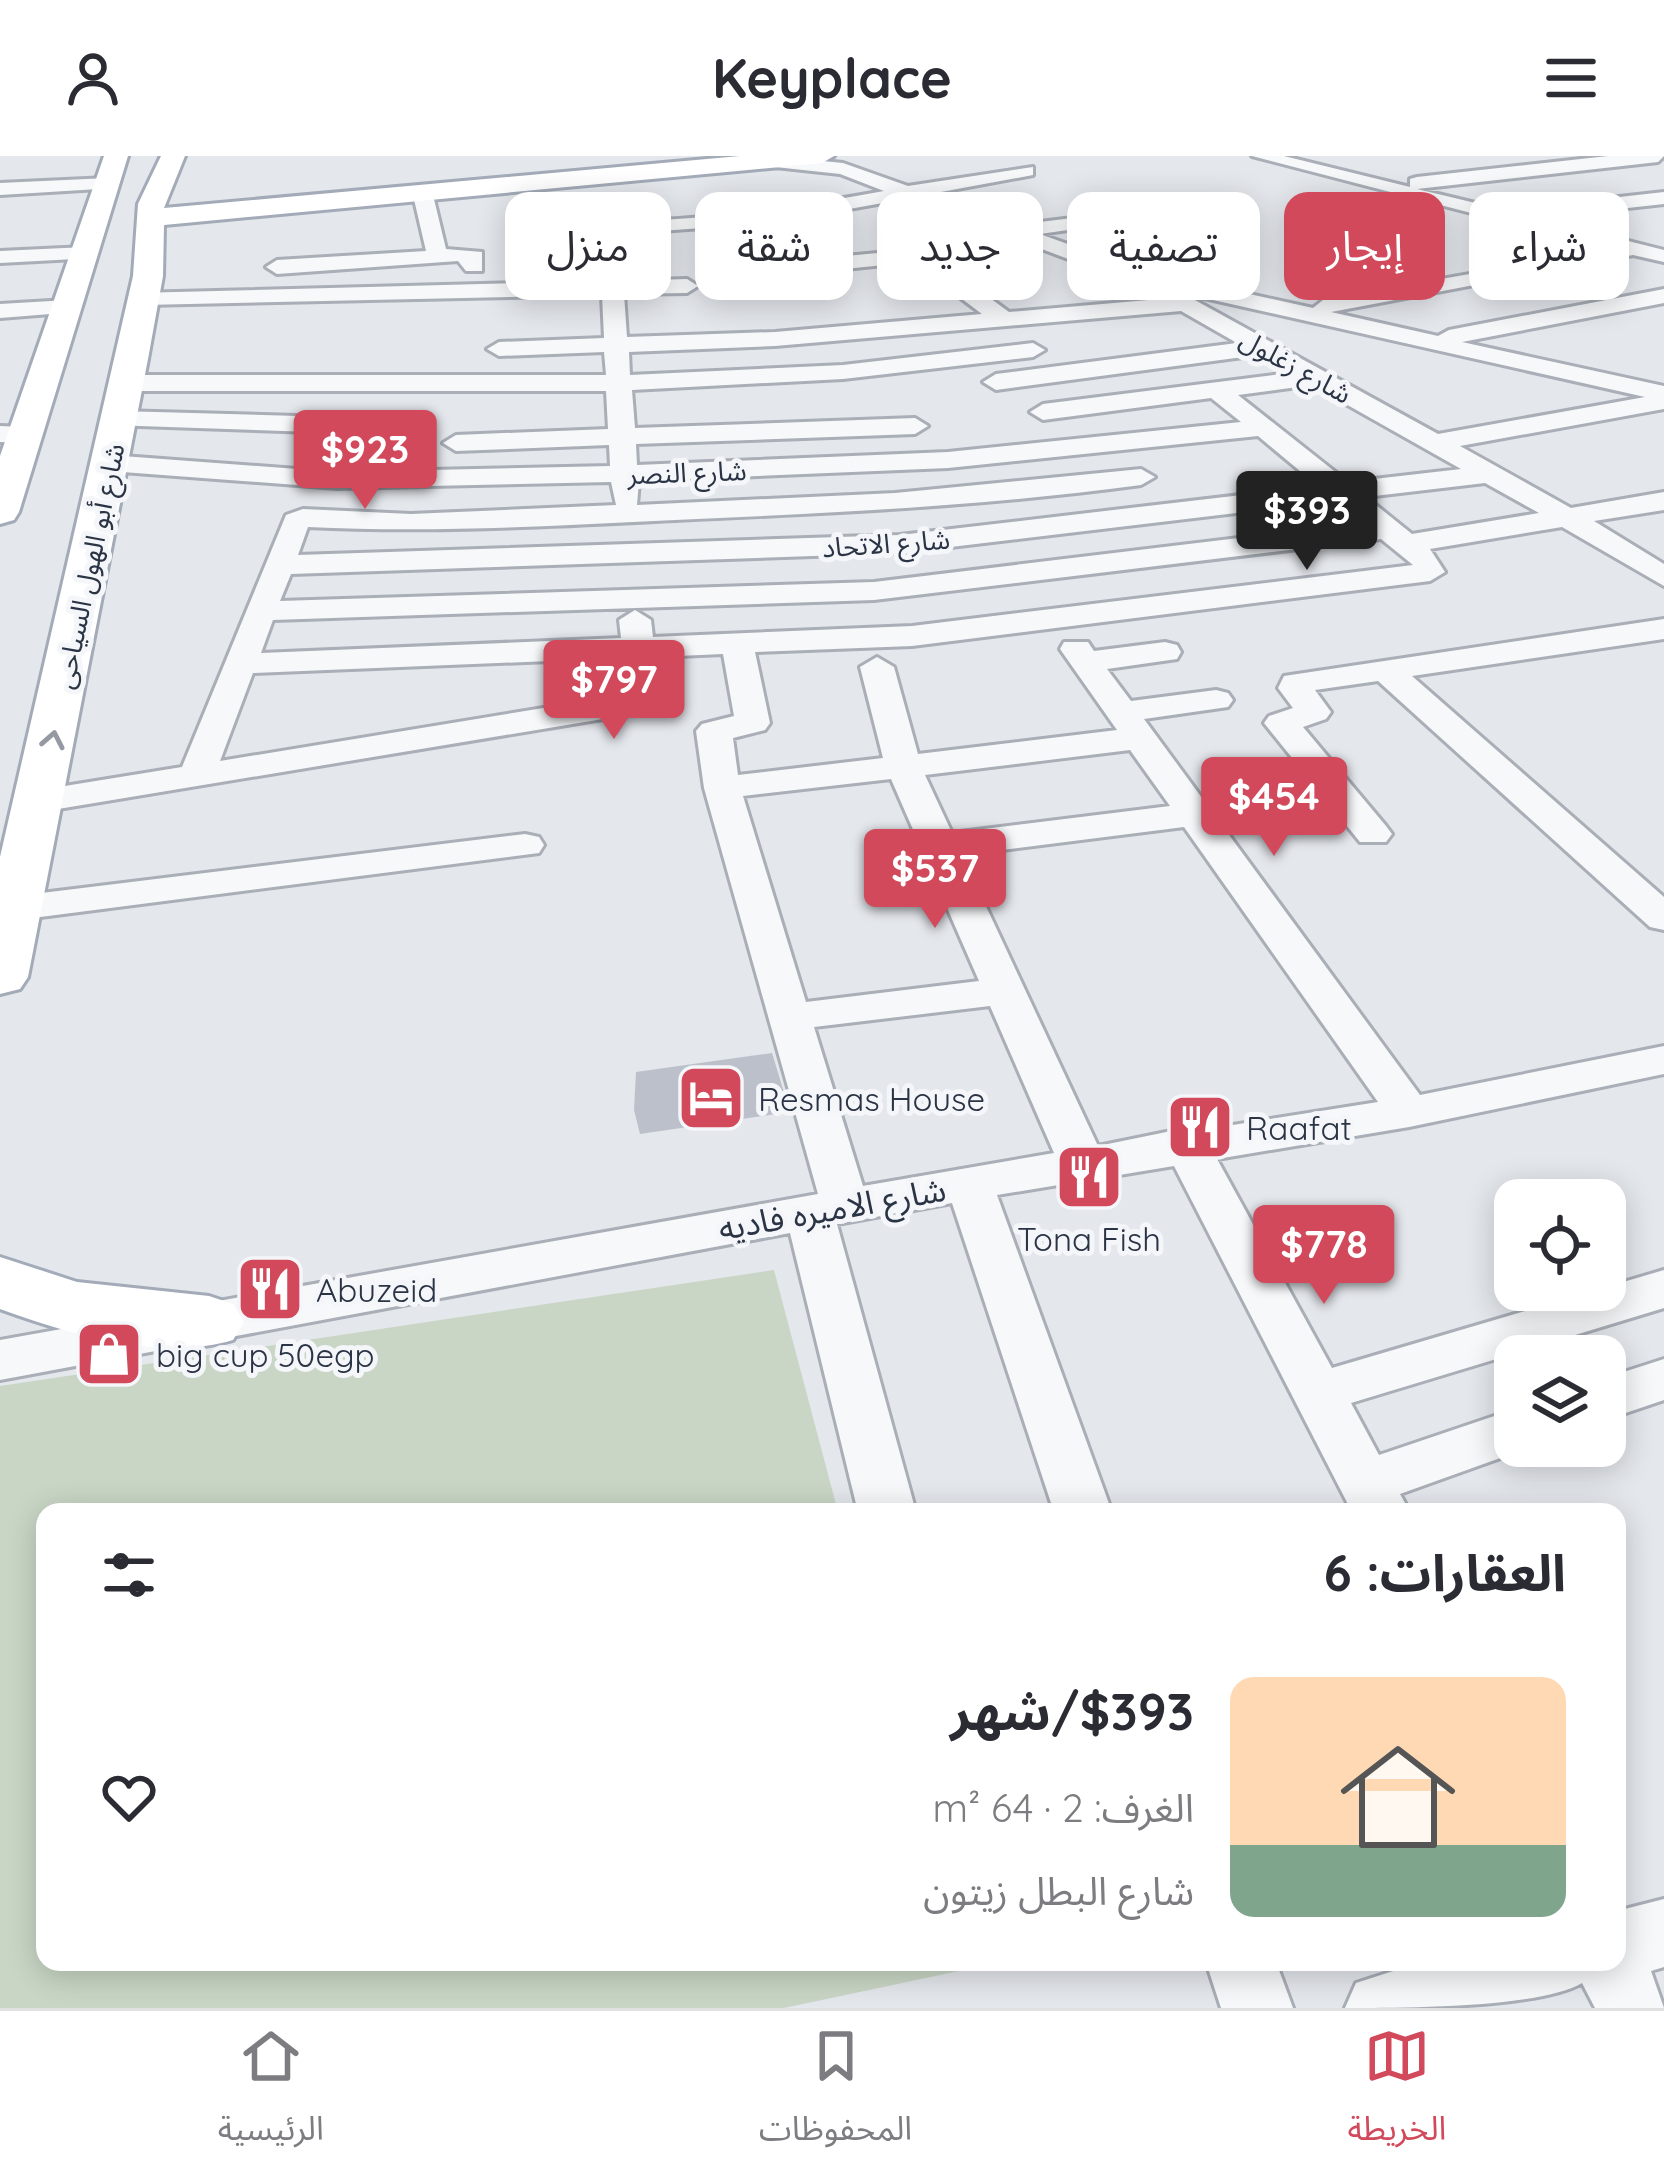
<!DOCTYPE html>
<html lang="ar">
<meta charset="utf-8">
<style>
:root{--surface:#fff;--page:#f2f2f3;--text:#2b2b33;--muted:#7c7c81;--line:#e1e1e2;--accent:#d1495b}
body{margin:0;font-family:Quicksand,"Noto Sans Arabic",sans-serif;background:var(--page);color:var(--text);direction:rtl;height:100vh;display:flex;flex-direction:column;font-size:45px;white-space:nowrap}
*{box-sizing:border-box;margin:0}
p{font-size:39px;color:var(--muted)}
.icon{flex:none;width:66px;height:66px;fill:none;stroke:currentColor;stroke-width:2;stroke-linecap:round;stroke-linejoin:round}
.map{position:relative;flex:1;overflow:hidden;direction:ltr}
.panel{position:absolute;left:36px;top:1347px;width:1590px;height:468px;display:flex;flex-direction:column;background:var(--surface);border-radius:24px;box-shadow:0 6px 30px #0003;direction:rtl}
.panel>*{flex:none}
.banner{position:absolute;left:36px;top:36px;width:1593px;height:108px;direction:rtl;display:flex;gap:24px}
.controls{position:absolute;left:1494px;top:1023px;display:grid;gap:24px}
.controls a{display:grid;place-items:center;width:132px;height:132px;border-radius:24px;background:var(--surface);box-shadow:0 6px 30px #0003;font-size:60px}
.price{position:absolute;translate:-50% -102px;padding:0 27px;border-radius:12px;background:var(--accent);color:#fff;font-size:39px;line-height:78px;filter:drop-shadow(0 3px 6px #0008)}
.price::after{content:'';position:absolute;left:50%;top:72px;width:36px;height:27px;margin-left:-18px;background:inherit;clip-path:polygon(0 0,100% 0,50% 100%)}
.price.selected{background:#222;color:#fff}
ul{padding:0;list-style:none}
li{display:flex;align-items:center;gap:36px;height:300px;padding:0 60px}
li+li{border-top:3px solid var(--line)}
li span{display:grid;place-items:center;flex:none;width:336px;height:240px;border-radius:24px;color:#555}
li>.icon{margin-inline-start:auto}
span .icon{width:144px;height:144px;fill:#fffc;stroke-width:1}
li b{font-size:51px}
h2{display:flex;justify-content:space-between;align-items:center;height:144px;padding:0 60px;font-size:51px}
.pill{padding:0 42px;border-radius:24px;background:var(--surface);box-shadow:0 6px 30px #0003;font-size:42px;line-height:108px}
.pill.selected{background:var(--accent);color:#fff}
header{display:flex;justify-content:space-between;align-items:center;height:156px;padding:0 60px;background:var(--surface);font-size:54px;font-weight:700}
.menu{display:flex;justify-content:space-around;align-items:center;height:168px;border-top:3px solid var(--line);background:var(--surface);font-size:33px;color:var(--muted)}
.menu a{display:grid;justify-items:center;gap:6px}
.menu .selected{color:var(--accent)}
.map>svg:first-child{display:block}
.green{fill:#c9d6c5}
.building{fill:#bbc0ca}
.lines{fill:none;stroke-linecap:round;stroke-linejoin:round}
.minor-casing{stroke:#a9aeb7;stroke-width:6}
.major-casing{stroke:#a3abb8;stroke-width:6}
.minor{fill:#f7f8fa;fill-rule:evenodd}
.major{fill:#fff;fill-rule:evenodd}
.oneway{stroke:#959aa2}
.labels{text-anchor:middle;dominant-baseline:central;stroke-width:10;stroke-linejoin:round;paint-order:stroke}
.far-street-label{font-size:27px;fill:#2b3445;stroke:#f4f6f9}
.poi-label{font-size:33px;fill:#2b3445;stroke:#f4f6f9;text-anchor:start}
.street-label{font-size:33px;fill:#2b3445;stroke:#f4f6f9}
</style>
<header><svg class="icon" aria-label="menu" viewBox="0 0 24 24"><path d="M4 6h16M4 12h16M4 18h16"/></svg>Keyplace<svg class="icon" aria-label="person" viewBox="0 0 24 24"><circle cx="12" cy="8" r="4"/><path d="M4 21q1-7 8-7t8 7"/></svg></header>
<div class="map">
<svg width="1664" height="1852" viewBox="0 0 1664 1852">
<rect width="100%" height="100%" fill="#e4e7ec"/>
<!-- green -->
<path class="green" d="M774,1114L838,1356H45V1806H956L959,1815L784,1852H0V1230Z"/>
<!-- building -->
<path class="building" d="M772,897L790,956L640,978L634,954L636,916Z"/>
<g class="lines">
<!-- minor casing -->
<g class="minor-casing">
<path id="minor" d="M773,0L843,7L908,30L1033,11V19L930,38L1016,69L1193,47L1196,51L1186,57L1040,78L1087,95L1239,72V80L1111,104L1170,130L1181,123L1313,152L1323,144L1610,93L1252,0H1284L1410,31V23L1417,21L1608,0H1664L1658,6L1417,33L1521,58L1530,51L1664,36V48L1537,62L1664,94V106L1633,99L1331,156L1438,180L1449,174L1664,133V147L1462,186L1664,230V253L1460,290L1571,352L1664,336V354L1594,365L1664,408V430L1562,371L1430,393L1445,416L1430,425L912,490L755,496L770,567L765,574L733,582L738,619L883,602L860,511L877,501L894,511L918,598L1117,574L1060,493L1064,486H1088L1094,495L1165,486L1177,489L1181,496L1177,503L1107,513L1131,545L1216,534L1228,537L1233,544L1228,551L1144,563L1420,939L1664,890V918L1409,971L1217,1003L1332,1212L1664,1114V1152L1351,1247L1379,1299L1515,1253V1290H1534L1400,1338L1410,1356H1352L1174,1010L997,1039L1112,1356H1054L952,1047L837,1068L916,1356H858L790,1077L0,1224V1184L818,1038L704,632L696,575L702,568L734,560L723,498L655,501L659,537L633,557L621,560L40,656L27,653L22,645L27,637L40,634L182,611L286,359L303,353L411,358L616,349L611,326L337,332L109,315L95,307L109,299L337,316L610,310L609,289L456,295L443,287L456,279L608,273L606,235H127L114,227L127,219H606L604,196L499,200L487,193L499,186L604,182L602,139L144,149L136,147V137L601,125L598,78H532L525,76V68L598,65L597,48L607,42L617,48L618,65C708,65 795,51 884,35L840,18L766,10V2ZM905,43L1015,83L922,92L900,87L899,95L718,112L707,119L718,126L913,106L982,158L775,176L627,181L624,138L687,137L698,130L687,123L623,125L619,78L771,67ZM1039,92L1127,125L1160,143L1009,156L938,104ZM1182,137L1645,241L1438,278ZM1181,155L1237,187L996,218L983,226L996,234L1258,199L1290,217L1043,248L1030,256L1043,264L1211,242L1241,266L948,296L637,309L636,288L915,278L928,270L915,262L635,272L632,234L843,223L1033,201L1045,194L1033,187L843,209L630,219L629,196L775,190ZM1312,229L1461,313L1348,326L1238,239ZM1258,280L1318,330L900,379L298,399L308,371C431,377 552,370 675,364C831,357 986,350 1141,329L1155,321L1141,313L895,337L637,349L639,325L948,312ZM1485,327L1539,357L1412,378L1366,341ZM1336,345L1363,367L874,426L280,445L291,418L900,397ZM1381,383L1413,409L912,470L653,481L651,464L635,454L619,464L621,482L261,497L273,464L874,444ZM622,502L625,533L611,541L220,605L253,517ZM1130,594L1170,650L952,677L925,619ZM891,623L979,825L806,846L743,640ZM1184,671L1378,946L1195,975L1186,972L1098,990L962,699ZM990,850L1054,997L863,1030L814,871Z
M108,22L115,24V32L0,39V27Z
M423,33L433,39L446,93L482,96V115H466L458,105L277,118L266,111L277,104L426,95L413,39Z
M86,91L97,97L94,102L0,107V95Z
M68,144L79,151L76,156L0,162V148Z
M119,255L402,263L415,271L402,279L110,269L106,263L110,257Z
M0,270L26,271L39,279L26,287L0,286Z
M1664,463V483L1412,520L1664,741V774L1650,771L1378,525L1315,534L1331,556L1326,563L1303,571L1386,670L1392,678L1386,686H1360L1264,567L1269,560L1293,552L1278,532L1284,520Z
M525,678L539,681L544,689L539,697L17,764L0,756L3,744L17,740Z
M1664,1203V1244L1605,1264V1222Z
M1664,1743V1811L1651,1815L1664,1852H1595L1582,1827C1540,1852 1404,1852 1345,1852L1356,1827L1421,1806H1617V1755Z
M1206,1806H1276L1293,1852H1221Z"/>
</g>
<!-- major casing -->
<g class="major-casing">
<path id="major" d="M104,0H128L19,356L14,364L0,368V300Z
M161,0H185L164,52L740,0H834L822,7L164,69L163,120L148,203L28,821L20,833L0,838V701L133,120L138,48Z
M0,1101L77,1126L209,1140L233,1148L244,1166L233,1184C161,1206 69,1178 0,1153Z"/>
</g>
<!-- minor -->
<use href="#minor" class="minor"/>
<!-- major -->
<use href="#major" class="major"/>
</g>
<!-- one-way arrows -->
<defs><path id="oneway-chevron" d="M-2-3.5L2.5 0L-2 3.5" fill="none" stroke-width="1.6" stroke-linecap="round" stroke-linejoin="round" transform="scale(3)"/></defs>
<use class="oneway" href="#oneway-chevron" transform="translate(53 584) rotate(-79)"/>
<!-- icons -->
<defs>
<g id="hotel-square" transform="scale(3.45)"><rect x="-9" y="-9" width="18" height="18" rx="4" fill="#d1495b" stroke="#f4f6f9"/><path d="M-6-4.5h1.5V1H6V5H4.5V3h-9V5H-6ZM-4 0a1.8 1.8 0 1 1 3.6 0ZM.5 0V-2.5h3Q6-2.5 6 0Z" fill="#fff"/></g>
<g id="restaurant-square" transform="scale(3.45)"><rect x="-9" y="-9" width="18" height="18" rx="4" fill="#d1495b" stroke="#f4f6f9"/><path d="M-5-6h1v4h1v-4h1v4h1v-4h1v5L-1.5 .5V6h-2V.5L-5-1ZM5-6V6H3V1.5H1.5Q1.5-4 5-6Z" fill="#fff"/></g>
<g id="shop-square" transform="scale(3.45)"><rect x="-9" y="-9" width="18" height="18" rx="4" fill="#d1495b" stroke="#f4f6f9"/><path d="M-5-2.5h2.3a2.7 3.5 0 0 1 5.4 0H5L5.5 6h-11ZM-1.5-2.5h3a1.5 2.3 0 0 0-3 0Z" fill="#fff"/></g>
</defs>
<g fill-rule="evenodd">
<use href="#hotel-square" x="711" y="942"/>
<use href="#restaurant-square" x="1200" y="971"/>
<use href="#restaurant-square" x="1089" y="1021"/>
<use href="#restaurant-square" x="270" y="1133"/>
<use href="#shop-square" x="109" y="1198"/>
</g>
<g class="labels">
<!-- far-street labels -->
<g class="far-street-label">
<text transform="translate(1296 210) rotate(29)">شارع زغلول</text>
<text transform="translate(687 316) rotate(-2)">شارع النصر</text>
<text transform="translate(886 387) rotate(-4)">شارع الاتحاد</text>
<text transform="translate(89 410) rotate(-78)">شارع أبو الهول السياحى</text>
</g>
<!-- poi labels -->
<g class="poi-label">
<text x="758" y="942">Resmas House</text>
<text x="1246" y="971">Raafat</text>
<text x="1089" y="1082" text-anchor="middle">Tona Fish</text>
<text x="316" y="1133">Abuzeid</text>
<text x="156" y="1198">big cup 50egp</text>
</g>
<!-- street labels -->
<g class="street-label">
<text transform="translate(832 1052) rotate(-10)">شارع الاميره فاديه</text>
</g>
</g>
</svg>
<div class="controls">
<a><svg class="icon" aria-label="locate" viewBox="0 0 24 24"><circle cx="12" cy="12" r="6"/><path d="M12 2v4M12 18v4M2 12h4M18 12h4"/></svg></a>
<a><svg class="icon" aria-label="layers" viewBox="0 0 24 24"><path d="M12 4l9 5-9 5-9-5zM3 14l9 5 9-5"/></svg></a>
</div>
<b class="price" style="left:365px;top:356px">$923</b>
<b class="price selected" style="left:1307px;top:417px">$393</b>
<b class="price" style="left:614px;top:586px">$797</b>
<b class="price" style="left:1274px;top:703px">$454</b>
<b class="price" style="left:935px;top:775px">$537</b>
<b class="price" style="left:1324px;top:1151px">$778</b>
<div class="banner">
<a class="pill">شراء</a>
<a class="pill selected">إيجار</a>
<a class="pill">تصفية</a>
<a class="pill">جديد</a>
<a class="pill">شقة</a>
<a class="pill">منزل</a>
</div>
<section class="panel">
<h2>العقارات: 6<svg class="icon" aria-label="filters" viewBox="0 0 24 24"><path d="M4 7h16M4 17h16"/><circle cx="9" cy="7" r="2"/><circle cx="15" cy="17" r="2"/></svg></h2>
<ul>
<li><span style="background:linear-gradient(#ffd9b3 70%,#7fa58c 0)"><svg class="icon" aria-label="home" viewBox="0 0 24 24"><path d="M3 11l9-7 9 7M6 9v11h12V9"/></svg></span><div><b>$393/شهر</b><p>الغرف: 2 · 64 m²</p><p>شارع البطل زيتون</p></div><svg class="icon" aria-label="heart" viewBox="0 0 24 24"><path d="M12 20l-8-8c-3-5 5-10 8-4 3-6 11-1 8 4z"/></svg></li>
</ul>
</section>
</div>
<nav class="menu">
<a class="selected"><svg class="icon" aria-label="map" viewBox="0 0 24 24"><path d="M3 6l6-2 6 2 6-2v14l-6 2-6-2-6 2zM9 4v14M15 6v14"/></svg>الخريطة</a>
<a><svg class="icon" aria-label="saved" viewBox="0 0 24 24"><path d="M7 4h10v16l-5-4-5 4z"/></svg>المحفوظات</a>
<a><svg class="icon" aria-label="home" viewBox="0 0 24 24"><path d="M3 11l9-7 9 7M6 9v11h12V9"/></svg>الرئيسية</a>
</nav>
